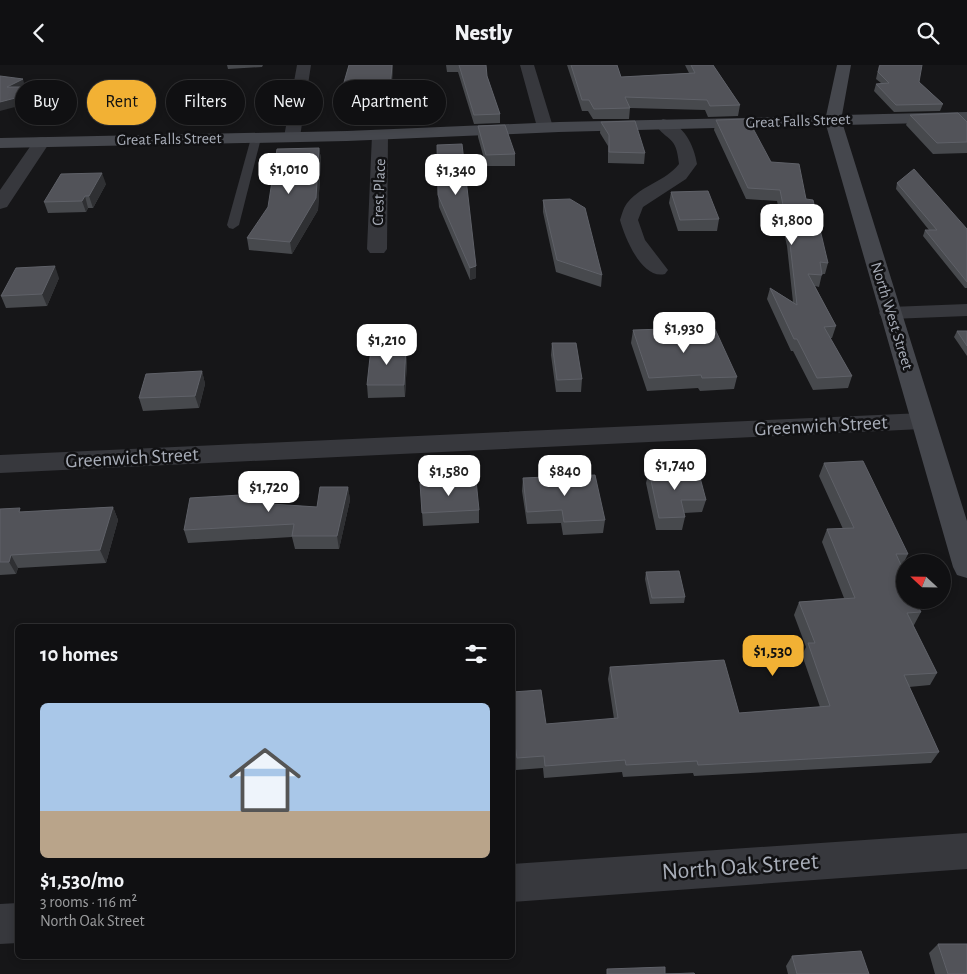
<!DOCTYPE html>
<meta charset="utf-8">
<style>
:root{--surface:#101012;--page:#1e1e20;--text:#f1f3f6;--muted:#9c9d9f;--line:#303032;--accent:#f2b134}
body{margin:0;font-family:"Alegreya Sans",sans-serif;background:var(--page);color:var(--text);height:100vh;display:flex;flex-direction:column;font-size:19px;white-space:nowrap}
*{box-sizing:border-box;margin:0}
p{font-size:16px;color:var(--muted)}
.icon{flex:none;width:28px;height:28px;fill:none;stroke:currentColor;stroke-width:2;stroke-linecap:round;stroke-linejoin:round}
.map{position:relative;flex:1;overflow:hidden}
.details{position:absolute;left:15px;top:559px;width:500px;height:335px;display:flex;flex-direction:column;background:var(--surface);border-radius:8px;box-shadow:0 2px 8px #0003,0 0 0 1px var(--line)}
.details>*{flex:none}
.guide{position:absolute;left:15px;top:15px;width:500px;height:45px;display:flex;gap:10px}
.needle{width:32px;rotate:292deg}
.buttons{position:absolute;left:896px;top:489px;display:grid;gap:10px}
.buttons a{display:grid;place-items:center;width:55px;height:55px;border-radius:50%;background:var(--surface);box-shadow:0 2px 8px #0003,0 0 0 1px var(--line);font-size:25px}
.price{position:absolute;translate:-50% -42px;padding:0 11px;border-radius:10px;background:#fff;color:#222;font-size:16px;line-height:32px;filter:drop-shadow(0 1px 2px #0008)}
.price::after{content:'';position:absolute;left:50%;top:30px;width:15px;height:11px;margin-left:-8px;background:inherit;clip-path:polygon(0 0,100% 0,50% 100%)}
.price.active{background:var(--accent);color:#111}
ul{padding:0;list-style:none}
li{display:grid;align-content:center;gap:10px;height:265px;padding:0 25px}
li span{display:grid;place-items:center;height:155px;border-radius:8px;color:#555}
li>.icon{margin-inline-start:auto}
span .icon{width:90px;height:90px;fill:#fffc;stroke-width:1}
li b{font-size:21px}
h2{display:flex;justify-content:space-between;align-items:center;height:60px;padding:0 25px;font-size:21px}
.tag{padding:0 18px;border-radius:22px;background:var(--surface);box-shadow:0 2px 8px #0003,0 0 0 1px var(--line);font-size:18px;line-height:45px}
.tag.active{background:var(--accent);color:#111}
header{display:flex;justify-content:space-between;align-items:center;height:65px;padding:0 25px;background:var(--surface);font-size:22px;font-weight:800}
.map>svg:first-child{display:block}
.lines{fill:none;stroke-linecap:round;stroke-linejoin:round}
.service{fill:#37383d;fill-rule:evenodd}
.minor{fill:#37383d;fill-rule:evenodd}
.secondary{fill:#45474d;fill-rule:evenodd}
.wall{fill:#47494d}
.shaded-wall{fill:#2f3033}
.building{fill:#525359;stroke:#5f6168}
.labels{text-anchor:middle;dominant-baseline:central;stroke-width:5;stroke-linejoin:round;paint-order:stroke}
.far-street-label{font-size:16px;fill:#a8adb8;stroke:#111113}
.street-label{font-size:20px;fill:#a8adb8;stroke:#111113}
.near-street-label{font-size:24px;fill:#a8adb8;stroke:#111113}
</style>
<header><svg class="icon" aria-label="back" viewBox="0 0 24 24"><path d="M15 5l-7 7 7 7"/></svg>Nestly<svg class="icon" aria-label="search" viewBox="0 0 24 24"><circle cx="10" cy="10" r="6"/><path d="M15 15l6 6"/></svg></header>
<div class="map">
<svg width="967" height="909" viewBox="0 0 967 909">
<rect width="100%" height="100%" fill="#161618"/>
<g class="lines">
<!-- service -->
<path class="service" d="M256,70L261,73L239,160L233,164L229,163L227,160L251,73Z"/>
<!-- minor -->
<path class="minor" d="M297,0H311L300,72L298,75H286L284,72Z
M520,0H534L553,62L551,65H539L537,62Z
M663,54C684,59 694,80 697,99L686,114L643,142L638,155L645,175L668,205L665,209C642,215 625,173 620,155C622,149 624,141 628,137C642,120 666,116 679,99C676,69 668,78 655,59Z
M380,65L386,67L388,70L387,184L384,188H370L367,184L372,70L374,67Z
M42,72L48,73L50,77L7,142L0,144V125L36,73Z
M967,239V251L890,254L882,253L879,248L882,243L890,242Z
M922,348L931,350L934,356L931,362L922,364L0,408V390Z
M967,768V804L512,837V799Z
M18,838V878L0,879V839Z"/>
<!-- secondary -->
<path class="secondary" d="M837,0H851L842,50L967,47V57L843,60L967,456V513L957,510L953,502L826,60L559,67L347,76L0,83V73L347,66L559,57L826,51Z"/>
</g>
<!-- wall -->
<path class="wall" d="M227,0H263L262,2L228,4Z
M349,0H393L391,33H373L372,46L339,47L338,38Z
M446,0H486L487,11L500,49V58L474,59L458,7H447Z
M567,0H617L621,12L689,8L685,0H713L740,40L738,51L708,52L705,45L630,43L629,54H593L588,46H582Z
M879,0L919,17L943,39L940,46L894,47L874,26L876,19L881,18L876,14Z
M910,50L967,57V88L933,89L906,60Z
M716,55L771,97L806,134L828,198L825,209H822L819,222L815,221L836,261L832,273H830L852,311L848,323L813,325L793,286H791L767,234L770,223L793,237L787,181L777,136L746,134L714,65Z
M601,57L645,88L644,99L608,98V81L600,68Z
M478,61L515,89V101H486L478,72Z
M319,83L321,94L318,145L292,189L249,185L247,173Z
M897,118L967,164V223H965L923,171L925,165H929L896,124Z
M106,119L93,143H88L86,147L48,148L44,137Z
M671,127L719,154L717,166H678L669,138Z
M438,130L476,201V213L470,215L439,142Z
M543,135L602,210L601,222L556,207L543,147Z
M59,213L47,241L6,243L1,231Z
M633,265L666,267L737,312L734,324L700,326L698,323L647,326L631,278Z
M957,266H967V291L954,272Z
M552,278L582,314L581,327H556L551,290Z
M407,295L405,332L368,333L367,320Z
M202,306L205,319L199,343L143,346L139,333Z
M824,398L908,489L902,501L905,509V511L903,515L921,547L914,560H913L937,608L930,620L909,622L939,687L931,698L694,711L693,708L623,712L622,707L544,713L543,703L516,705L512,673V627L546,659L614,654L608,614L610,602L739,648L820,642L802,590L806,582L794,550L799,537L844,533L822,477L827,464H843L819,411Z
M649,406L706,435L702,447L684,448L685,452L682,465H656L646,418Z
M523,413L605,455L603,468L563,470L561,458L527,459L522,426Z
M420,418L479,445V458L423,461Z
M348,422L350,435L339,484H295L292,472L188,478L184,465L257,429L259,438L317,442Z
M113,442L118,455L106,498L18,503L16,509L0,510V444L22,447Z
M646,507L685,532L684,538L650,539L645,514Z
M938,879L967,909H935L929,888Z
M792,891L869,909H788L786,901Z"/>
<!-- shaded-wall -->
<path class="shaded-wall" d="M392,0H393L391,33L390,24Z
M23,14L25,22L23,23L25,30L26,39L0,46V37L7,22Z
M372,24L373,33L372,46L371,37Z
M319,83L321,94L318,145L292,189L290,177Z
M102,108L106,119L93,143L89,131Z
M85,131L88,143L86,147L82,136Z
M55,201L59,213L47,241L42,229Z
M476,201V213L470,215V203Z
M406,282L407,295L405,332L404,320Z
M202,306L205,319L199,343L195,331Z
M348,422L350,435L339,484L337,471Z
M257,429L260,442L256,438Z
M113,442L118,455L106,498L100,485Z
M11,490L18,503L16,509L9,497Z"/>
<!-- building -->
<path class="building" d="M349,0H392L390,24H372L371,37L338,38Z
M459,0H486L487,11L500,49L474,50Z
M571,0H617L621,12L695,8L691,0H713L740,40L710,41L707,35L625,32L630,43L594,44L589,35H582Z
M880,0H922L919,17L943,39L896,40L876,19L889,18L878,7Z
M0,11L23,14L7,22H22L23,31L0,37Z
M958,48L967,57V77L937,78L910,50Z
M748,54L771,97L799,99L806,134L813,135L828,198L820,197L822,210L808,209L836,261L824,262L852,311L817,313L797,274H794L770,223L797,240L789,170L780,125L748,123L716,55Z
M635,56L645,88L609,87V70L601,57Z
M505,60L515,89L486,90L478,61Z
M462,79L476,201L470,203L438,130L437,80Z
M319,83L316,133L290,177L247,173L268,142L277,84Z
M914,104L967,164V217L925,165H937L897,118Z
M102,108L89,131H85L82,136L44,137L61,109Z
M708,126L719,154L680,155L671,127Z
M570,134L585,143L602,210L557,195L543,135Z
M55,201L42,229L1,231L16,203Z
M665,264L666,267L715,264L737,312L702,313L701,310L649,313L633,265Z
M957,266H967V281Z
M552,278H576L582,314L557,315Z
M406,282L404,320H367L371,283Z
M202,306L195,331L139,333L146,309Z
M863,396L908,489H896L905,509V510H900L905,518V535H914L921,547L907,548L937,608L904,610L939,687L698,700L697,696L626,700L625,695L545,701L544,691L517,693L512,660V627L541,625L546,659L618,653L610,602L724,595L739,648L830,641L808,578H815L799,537L855,533L827,464L854,463L824,398Z
M698,405L706,435H681L685,452L659,453L649,406Z
M595,410L605,455L564,457L562,445L527,447L523,413Z
M476,415L479,445L422,448L420,418Z
M320,422H348L337,471H292L294,459L184,465L190,433L257,429L256,438L317,442Z
M113,442L100,485L11,490L9,497H0V444L20,443L19,447Z
M679,506L685,532L652,533L646,507Z
M938,879H967V909H948Z
M861,886L869,909H797L792,891Z
M665,902V909L694,908L695,909H607V904Z"/>
<g class="labels">
<!-- far-street labels -->
<g class="far-street-label">
<text transform="translate(798 56) rotate(-2)">Great Falls Street</text>
<text transform="translate(169 74) rotate(-1)">Great Falls Street</text>
<text transform="translate(379 127) rotate(-88)">Crest Place</text>
<text transform="translate(892 251) rotate(73)">North West Street</text>
</g>
<!-- street labels -->
<g class="street-label">
<text transform="translate(821 361) rotate(-3)">Greenwich Street</text>
<text transform="translate(132 393) rotate(-3)">Greenwich Street</text>
</g>
<!-- near-street labels -->
<g class="near-street-label">
<text transform="translate(740 802) rotate(-4)">North Oak Street</text>
</g>
</g>
</svg>
<div class="buttons">
<a><svg class="needle" viewBox="-14 -14 28 28"><path d="M0-13l5 13h-10z" fill="#e53935"/><path d="M0 13l5-13h-10z" fill="#9c9d9f"/></svg></a>
</div>
<b class="price" style="left:289px;top:130px">$1,010</b>
<b class="price" style="left:456px;top:131px">$1,340</b>
<b class="price" style="left:792px;top:181px">$1,800</b>
<b class="price" style="left:684px;top:289px">$1,930</b>
<b class="price" style="left:387px;top:301px">$1,210</b>
<b class="price" style="left:675px;top:426px">$1,740</b>
<b class="price" style="left:449px;top:432px">$1,580</b>
<b class="price" style="left:565px;top:432px">$840</b>
<b class="price" style="left:269px;top:448px">$1,720</b>
<b class="price active" style="left:773px;top:612px">$1,530</b>
<div class="guide">
<a class="tag">Buy</a>
<a class="tag active">Rent</a>
<a class="tag">Filters</a>
<a class="tag">New</a>
<a class="tag">Apartment</a>
</div>
<section class="details">
<h2>10 homes<svg class="icon" aria-label="filters" viewBox="0 0 24 24"><path d="M4 7h16M4 17h16"/><circle cx="9" cy="7" r="2"/><circle cx="15" cy="17" r="2"/></svg></h2>
<ul>
<li><span style="background:linear-gradient(#a9c7e8 70%,#b9a48a 0)"><svg class="icon" aria-label="home" viewBox="0 0 24 24"><path d="M3 11l9-7 9 7M6 9v11h12V9"/></svg></span><div><b>$1,530/mo</b><p>3 rooms · 116 m²</p><p>North Oak Street</p></div></li>
</ul>
</section>
</div>
